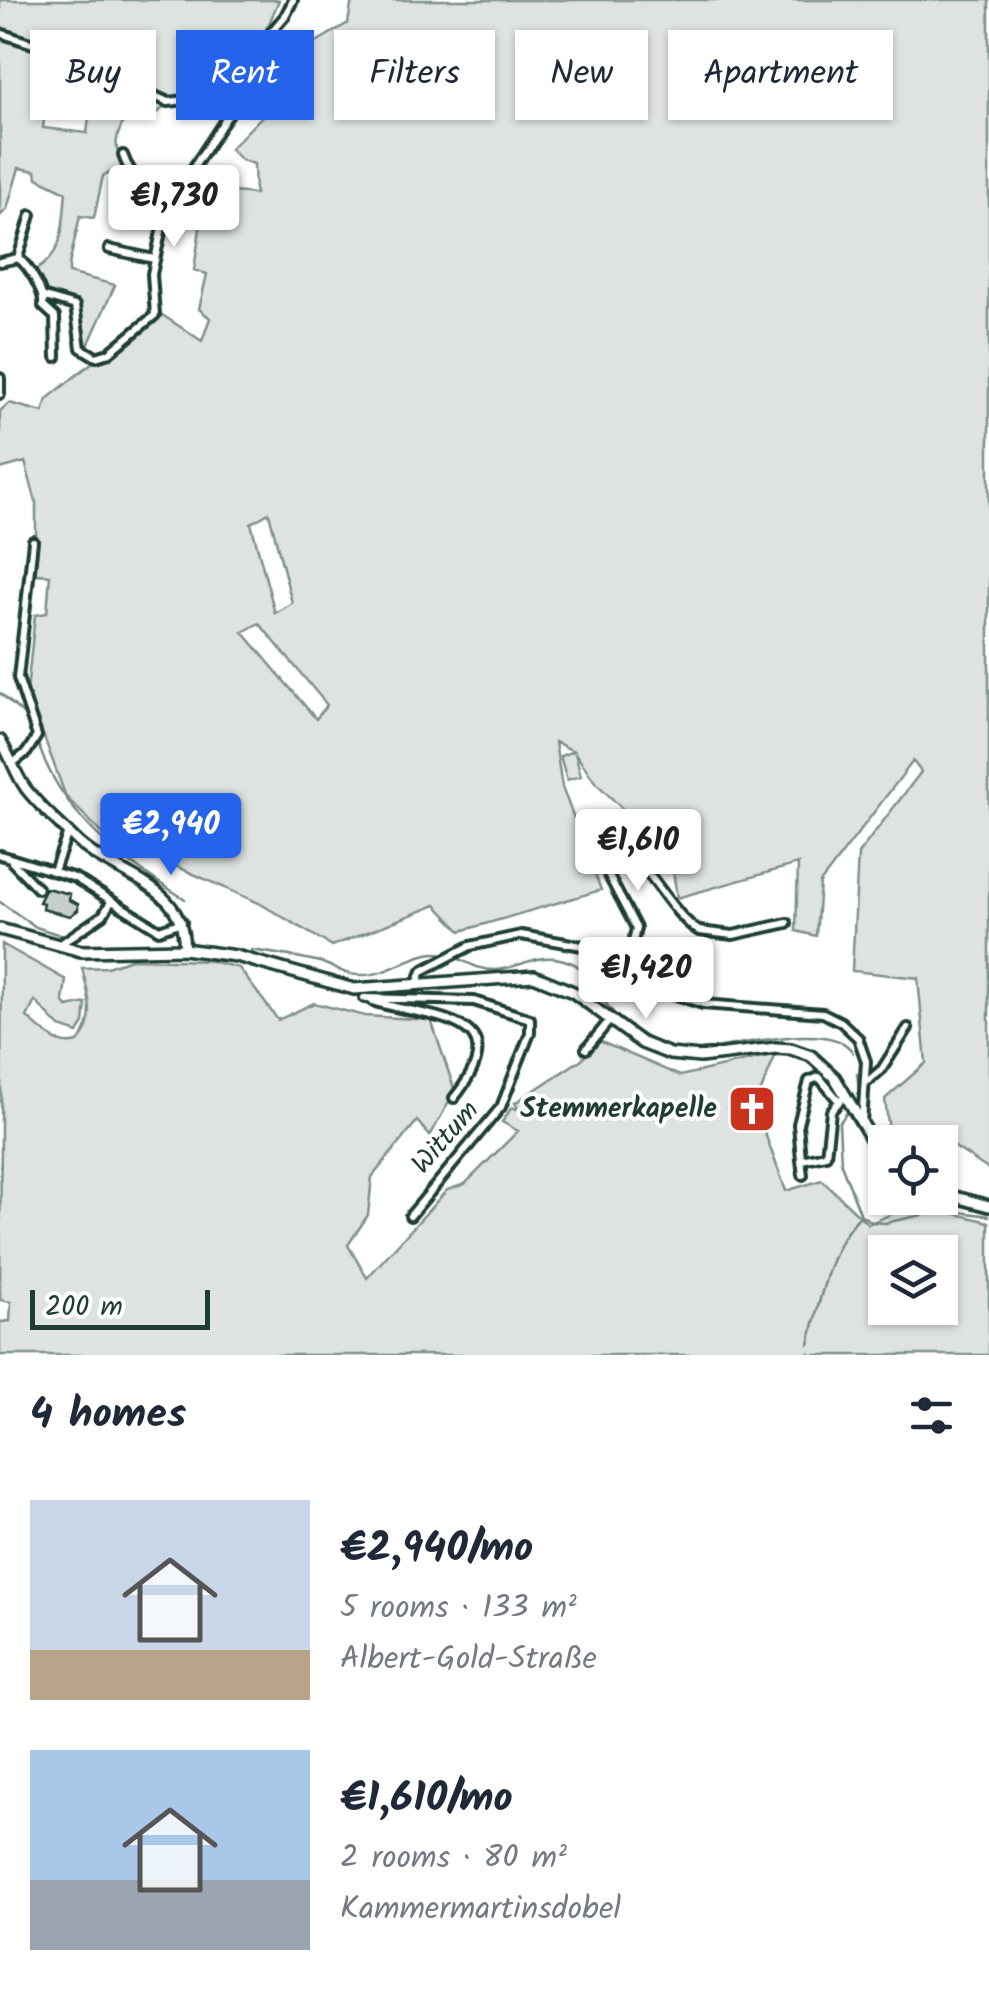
<!DOCTYPE html>
<meta charset="utf-8">
<style>
:root{--surface:#fff;--page:#f6f6f7;--text:#1f2937;--muted:#747a83;--accent:#2563eb}
body{margin:0;font-family:Kalam,sans-serif;background:var(--page);color:var(--text);height:100vh;display:flex;flex-direction:column;font-size:38px;white-space:nowrap}
*{box-sizing:border-box;margin:0}
p{font-size:32px;color:var(--muted)}
.icon{flex:none;width:55px;height:55px;fill:none;stroke:currentColor;stroke-width:2;stroke-linecap:round;stroke-linejoin:round}
.map{position:relative;height:1355px;overflow:hidden}
.sheet{display:flex;flex-direction:column;background:var(--surface);flex:1}
.sheet>*{flex:none}
.hud{position:absolute;left:30px;top:30px;width:930px;height:90px;display:flex;gap:20px}
.tools{position:absolute;left:868px;top:1125px;display:grid;gap:20px}
.tools a{display:grid;place-items:center;width:90px;height:90px;border-radius:0px;background:var(--surface);box-shadow:0 2px 8px #0004;font-size:50px}
.scale{position:absolute;left:30px;bottom:25px;width:180px;box-sizing:border-box;padding-left:10px;border:5px solid #1f3d34;border-top:0;font-size:28px;line-height:35px;white-space:nowrap;color:#1f3d34;-webkit-text-stroke:8px #fff;paint-order:stroke}
.price{position:absolute;translate:-50% -85px;padding:0 22px;border-radius:10px;background:#fff;color:#222;font-size:32px;line-height:65px;filter:drop-shadow(0 2px 5px #0008)}
.price::after{content:'';position:absolute;left:50%;top:60px;width:30px;height:22px;margin-left:-15px;background:inherit;clip-path:polygon(0 0,100% 0,50% 100%)}
.price.selected{background:var(--accent);color:#fff}
ul{padding:0;list-style:none}
li{display:flex;align-items:center;gap:30px;height:250px;padding:0 30px}
li span{display:grid;place-items:center;flex:none;width:280px;height:200px;border-radius:0px;color:#555}
li>.icon{margin-inline-start:auto}
span .icon{width:120px;height:120px;fill:#fffc;stroke-width:1}
li b{font-size:42px}
h2{display:flex;justify-content:space-between;align-items:center;height:120px;padding:0 30px;font-size:42px}
.chip{padding:0 35px;border-radius:0px;background:var(--surface);box-shadow:0 2px 8px #0004;font-size:35px;line-height:90px}
.chip.selected{background:var(--accent);color:#fff}
.map>svg:first-child{display:block}
.green{fill:#dee3e2;stroke:#7e908b;stroke-width:2.5;fill-rule:evenodd}
.lines{fill:none;stroke-linecap:round;stroke-linejoin:round}
.stream{stroke:#758883;stroke-width:2.5}
.building{fill:#c7cfcc;stroke:#1f3d34;stroke-width:2.5}
.minor-casing{stroke:#1f3d34;stroke-width:14}
.tertiary-casing{stroke:#1f3d34;stroke-width:15}
.secondary-casing{stroke:#1f3d34;stroke-width:16}
.minor{stroke:#fff;stroke-width:6}
.tertiary{stroke:#fff;stroke-width:8}
.secondary{stroke:#fff;stroke-width:9}
.labels{text-anchor:middle;dominant-baseline:central;stroke-width:8;stroke-linejoin:round;paint-order:stroke}
.poi-label{font-size:28px;font-weight:bold;fill:#1f3d34;stroke:#fff;text-anchor:end}
.street-label{font-size:28px;fill:#1f3d34;stroke:#fff}
</style>
<div class="map">
<svg width="989" height="1355" viewBox="0 0 989 1355">
<rect width="100%" height="100%" fill="#fff"/>
<filter id="ink" filterUnits="userSpaceOnUse"><feTurbulence type="fractalNoise" baseFrequency=".01" numOctaves="2"/><feDisplacementMap in="SourceGraphic" scale="20" xChannelSelector="R" yChannelSelector="G"/><feConvolveMatrix kernelMatrix="1 2 1 2 8 2 1 2 1" color-interpolation-filters="sRGB"/></filter>
<g filter="url(#ink)">
<!-- green -->
<path class="green" d="M0,0H279L260,45L241,40L212,78L214,86L168,102L159,112L126,117C115,137 113,145 123,167L103,176L94,218L80,216L69,265V273L115,285L85,352L75,306L45,297L31,273C66,254 62,228 66,192L37,178L36,171L19,168L7,209L0,216ZM60,93L91,103L87,133L43,128L44,119Z
M352,0H989V1170L949,1143L889,1131L885,1099L926,1063L918,978L852,971L858,854L921,772L913,761L820,883L816,936L796,931L798,864L677,898L671,856L595,782L575,753L581,776L567,780L560,756L574,751L555,742L562,787L601,890L461,931L436,905L332,946L259,903L153,856L119,850L66,797L27,691L35,615L47,613L50,575L36,574V502L25,462L0,469V411L9,403L43,412L47,399L156,311L202,341L210,318L199,309L207,274L194,270L202,214L213,190L255,194L254,164L241,160L230,149L269,109L261,87L285,61L348,23ZM269,513L292,603L275,613L251,523ZM259,623L327,705L316,719L243,632Z
M2,944L66,980L63,1001L67,1007L86,1003L84,1023L78,1033L60,1027L35,1001L27,1017C42,1030 57,1048 78,1042C98,1020 88,993 82,968L107,967L131,959L211,961L239,968L278,1020L314,1003L365,1016L431,1020L455,1091L430,1136L417,1121L372,1177L368,1215L348,1245L367,1278L447,1190L465,1184L518,1131L502,1122L512,1107L519,1110L515,1103L582,1059L599,1041L680,1076L776,1054L755,1106L786,1191L822,1180L868,1224L915,1204L989,1222V1355H0V1322L10,1321L11,1302L0,1300ZM885,1252H940V1308H885Z"/>
<g class="lines">
<!-- stream -->
<path class="stream" d="M0,693L24,715L31,732
M39,747C66,819 121,860 185,899
M0,902L36,927L63,936
M73,942L89,946L134,944
M252,950C274,954 297,956 320,962C335,967 345,976 363,975C387,975 404,959 427,954C454,948 469,970 493,970C516,970 536,953 560,959C588,965 593,984 607,1005C623,1027 665,1052 693,1051C728,1049 834,1017 853,1053
M855,1105L860,1097L857,1074
M849,1110L839,1123L841,1164L861,1215L872,1222L885,1223L945,1210L989,1216
M809,1344C819,1304 829,1246 859,1217
M809,1355V1352"/>
</g>
<!-- building -->
<path class="building" d="M46,888L70,894L69,900L78,904V910L70,916L42,909L43,903L39,902Z"/>
<g class="lines">
<!-- minor casing -->
<g class="minor-casing">
<path id="minor" d="M0,33L57,52L168,102L241,94
M123,155C132,183 150,187 178,188
M109,249L154,259
M18,258C29,266 45,293 43,306L55,317L56,357
M0,262L18,258L31,215
M45,297L75,306L81,348L96,357L109,353L155,315L152,274L166,209L248,85L260,45L285,16L293,0
M0,378V394
M13,763L27,752L37,736L18,678L33,541
M585,830C637,830 661,908 699,931L733,935L787,923
M585,830L636,928L628,966
M0,855L75,878L159,930L182,922
M12,862L38,889
M54,871L68,832
M59,945L103,915L111,902
M637,972L669,962
M416,986L422,971L470,946L521,935L599,949L618,958L660,990L703,1004L823,1013L841,1022L858,1038L866,1061L862,1124
M364,998L474,1001L530,1019V1033L501,1107L410,1216
M372,1001C427,1019 522,1014 454,1098
M586,1049L610,1020
M868,1081L882,1069L908,1028
M838,1100L819,1077L809,1081L798,1124L801,1160L826,1155L831,1111L845,1095
M801,1160L803,1175"/>
</g>
<!-- tertiary casing -->
<g class="tertiary-casing">
<path id="tertiary" d="M0,740C10,755 15,774 26,789C40,807 59,823 75,839C113,877 186,882 184,949"/>
</g>
<!-- secondary casing -->
<g class="secondary-casing">
<path id="secondary" d="M0,929L81,951L184,949L236,956L354,989L534,976L573,992L642,1043L670,1054L700,1057L776,1048L791,1049L811,1056L835,1078L885,1162
M940,1193L989,1206"/>
</g>
<!-- minor -->
<use href="#minor" class="minor"/>
<!-- tertiary -->
<use href="#tertiary" class="tertiary"/>
<!-- secondary -->
<use href="#secondary" class="secondary"/>
</g>
</g>
<!-- icons -->
<defs>
<g id="church-square" transform="scale(2.5)"><rect x="-9" y="-9" width="18" height="18" rx="4" fill="#c8321e" stroke="#fff"/><path d="M-1.2-6h2.4v3.5h3.3v2.4h-3.3V6h-2.4V-.1h-3.3v-2.4h3.3Z" fill="#fff"/></g>
</defs>
<g fill-rule="evenodd">
<use href="#church-square" x="752" y="1109"/>
</g>
<g class="labels">
<!-- poi labels -->
<g class="poi-label">
<text x="717" y="1109">Stemmerkapelle</text>
</g>
<!-- street labels -->
<g class="street-label">
<text transform="translate(446 1138) rotate(-49)">Wittum</text>
</g>
</g>
</svg>
<div class="tools">
<a><svg class="icon" aria-label="locate" viewBox="0 0 24 24"><circle cx="12" cy="12" r="6"/><path d="M12 2v4M12 18v4M2 12h4M18 12h4"/></svg></a>
<a><svg class="icon" aria-label="layers" viewBox="0 0 24 24"><path d="M12 4l9 5-9 5-9-5zM3 14l9 5 9-5"/></svg></a>
</div>
<div class="scale">200 m</div>
<b class="price" style="left:174px;top:250px">€1,730</b>
<b class="price selected" style="left:171px;top:878px">€2,940</b>
<b class="price" style="left:638px;top:894px">€1,610</b>
<b class="price" style="left:646px;top:1022px">€1,420</b>
<div class="hud">
<a class="chip">Buy</a>
<a class="chip selected">Rent</a>
<a class="chip">Filters</a>
<a class="chip">New</a>
<a class="chip">Apartment</a>
</div>
</div>
<section class="sheet">
<h2>4 homes<svg class="icon" aria-label="filters" viewBox="0 0 24 24"><path d="M4 7h16M4 17h16"/><circle cx="9" cy="7" r="2"/><circle cx="15" cy="17" r="2"/></svg></h2>
<ul>
<li><span style="background:linear-gradient(#c9d6e8 75%,#b9a48a 0)"><svg class="icon" aria-label="home" viewBox="0 0 24 24"><path d="M3 11l9-7 9 7M6 9v11h12V9"/></svg></span><div><b>€2,940/mo</b><p>5 rooms · 133 m²</p><p>Albert-Gold-Straße</p></div></li>
<li><span style="background:linear-gradient(#a9c7e8 65%,#9aa5b1 0)"><svg class="icon" aria-label="home" viewBox="0 0 24 24"><path d="M3 11l9-7 9 7M6 9v11h12V9"/></svg></span><div><b>€1,610/mo</b><p>2 rooms · 80 m²</p><p>Kammermartinsdobel</p></div></li>
</ul>
</section>
